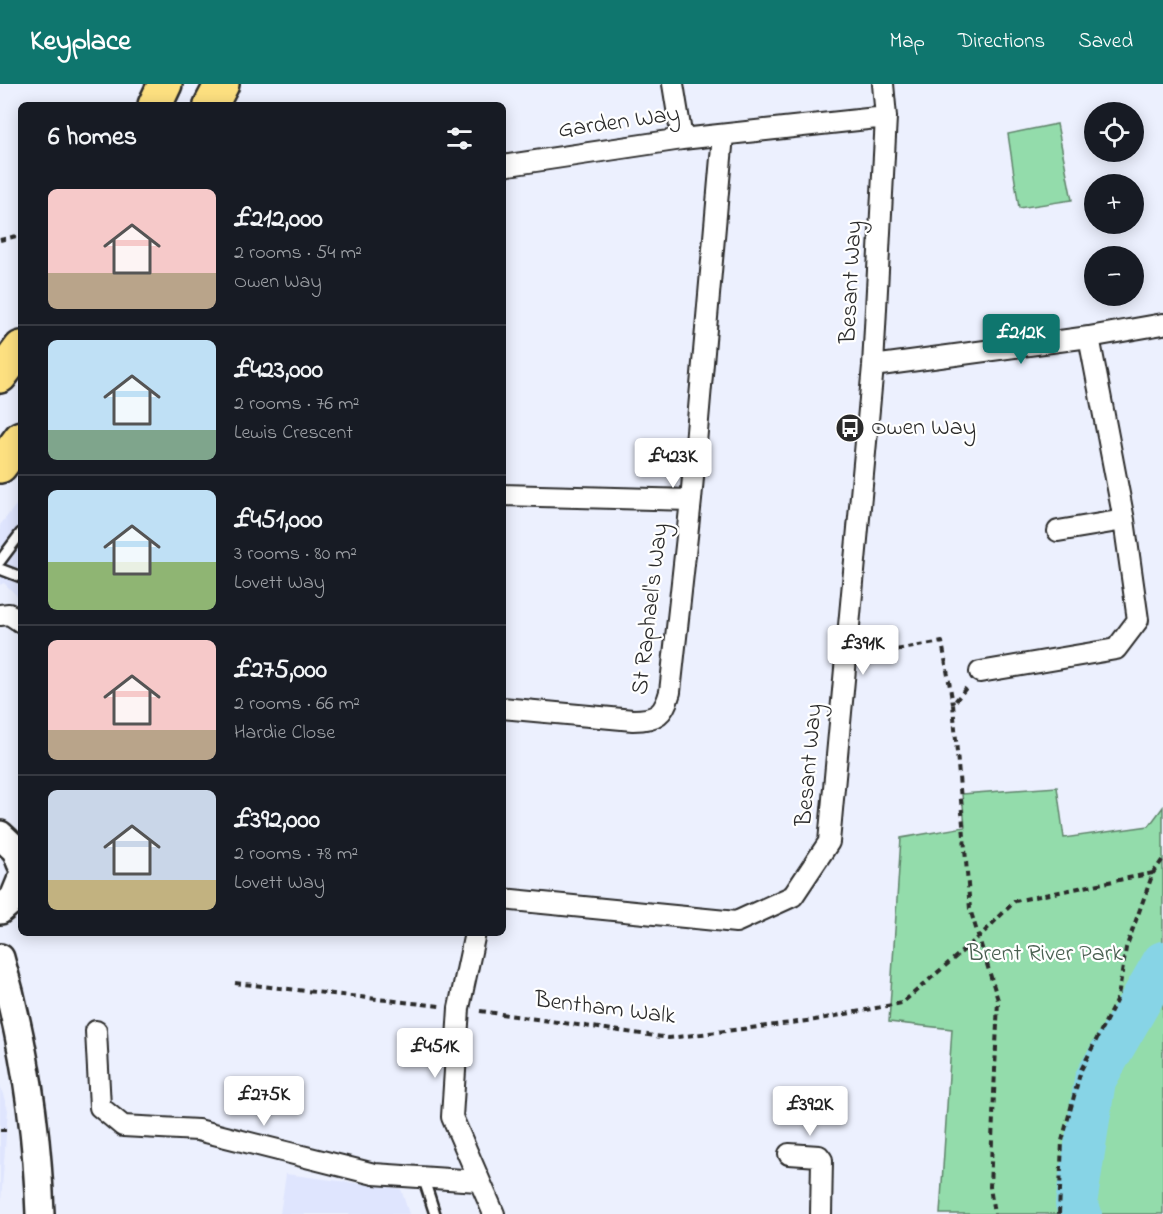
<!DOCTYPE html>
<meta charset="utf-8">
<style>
:root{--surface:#171b24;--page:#20242c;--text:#f1f3f6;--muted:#9ea1a6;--line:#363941;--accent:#0f766e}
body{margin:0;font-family:"Indie Flower",sans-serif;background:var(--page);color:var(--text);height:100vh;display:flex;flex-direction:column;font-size:22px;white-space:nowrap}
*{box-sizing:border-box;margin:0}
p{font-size:20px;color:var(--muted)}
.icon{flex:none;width:33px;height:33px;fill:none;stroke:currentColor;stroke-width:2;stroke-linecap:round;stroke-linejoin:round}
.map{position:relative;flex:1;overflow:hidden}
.panel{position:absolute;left:18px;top:18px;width:488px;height:834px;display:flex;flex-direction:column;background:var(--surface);border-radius:9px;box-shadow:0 3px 15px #0003}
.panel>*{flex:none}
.tools{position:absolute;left:1084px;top:18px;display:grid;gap:12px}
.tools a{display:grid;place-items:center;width:60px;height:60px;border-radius:50%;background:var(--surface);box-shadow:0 3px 15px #0003;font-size:30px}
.price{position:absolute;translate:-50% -51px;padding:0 14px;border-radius:6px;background:#fff;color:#222;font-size:20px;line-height:39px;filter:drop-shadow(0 2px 3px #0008)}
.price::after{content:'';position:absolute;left:50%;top:36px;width:18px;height:14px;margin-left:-9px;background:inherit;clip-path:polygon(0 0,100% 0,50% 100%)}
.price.selected{background:var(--accent);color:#fff}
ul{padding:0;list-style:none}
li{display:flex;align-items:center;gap:18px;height:150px;padding:0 30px}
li+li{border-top:2px solid var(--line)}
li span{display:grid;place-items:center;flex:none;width:168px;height:120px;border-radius:9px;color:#555}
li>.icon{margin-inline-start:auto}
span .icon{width:72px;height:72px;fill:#fffc;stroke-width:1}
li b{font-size:26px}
h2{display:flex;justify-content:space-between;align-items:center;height:72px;padding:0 30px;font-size:26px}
header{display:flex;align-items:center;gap:36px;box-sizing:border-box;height:84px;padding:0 30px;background:var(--accent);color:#fff}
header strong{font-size:28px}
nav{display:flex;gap:33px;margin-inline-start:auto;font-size:21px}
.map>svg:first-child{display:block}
.built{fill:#dfe5fe}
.green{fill:#93dcab;stroke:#5f846b;stroke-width:1.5}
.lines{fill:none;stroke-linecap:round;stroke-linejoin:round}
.river{stroke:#87d4e6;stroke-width:42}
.lane-casing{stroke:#2b2b2b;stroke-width:14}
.street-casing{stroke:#2b2b2b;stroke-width:24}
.secondary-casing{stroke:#2b2b2b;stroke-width:32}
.highway-casing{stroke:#2b2b2b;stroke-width:38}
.path{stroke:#2b2b2b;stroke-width:4;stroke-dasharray:6 4.5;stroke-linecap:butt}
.lane{stroke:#fff;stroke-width:9}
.street{stroke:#fff;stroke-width:20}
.secondary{stroke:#fff;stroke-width:27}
.highway{stroke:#fde080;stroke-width:33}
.labels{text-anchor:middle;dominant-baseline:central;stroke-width:4.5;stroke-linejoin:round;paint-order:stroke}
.street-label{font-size:24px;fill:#2b2b2b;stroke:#fff}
.poi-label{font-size:24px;fill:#2b2b2b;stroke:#fff;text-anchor:start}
.park-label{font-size:24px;fill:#4a6051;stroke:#fff}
</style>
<header>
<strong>Keyplace</strong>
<nav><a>Map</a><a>Directions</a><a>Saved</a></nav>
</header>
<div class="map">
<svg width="1163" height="1130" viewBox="0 0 1163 1130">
<rect width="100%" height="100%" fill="#ecf0fe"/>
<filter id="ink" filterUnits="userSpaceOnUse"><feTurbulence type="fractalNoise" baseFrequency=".0167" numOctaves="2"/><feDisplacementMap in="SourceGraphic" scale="12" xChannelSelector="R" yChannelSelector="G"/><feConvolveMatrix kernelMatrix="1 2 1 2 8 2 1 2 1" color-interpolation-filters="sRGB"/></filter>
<g filter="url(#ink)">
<!-- built -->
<path class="built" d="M21,415V516L4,499L0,501V441Z
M0,1001L8,1026L0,1130Z
M286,1090L401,1105L409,1130H280Z"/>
<!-- green -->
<path class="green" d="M1057,40L1072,116L1019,124L1008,50Z
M1057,703L1064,754L1149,742L1163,723V1130H940L952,945L889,938L901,754L965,743L962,710Z"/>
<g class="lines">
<!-- river -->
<path class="river" d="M1081,1130L1076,1120L1095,996L1163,878"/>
<!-- lane casing -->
<g class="lane-casing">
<path id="lane" d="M0,477L21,449
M0,485L21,493
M423,1093L435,1130"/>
</g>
<!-- street casing -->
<g class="street-casing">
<path id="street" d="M673,0L682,55
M502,82L682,55L886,33
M873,282L1089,253L1163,240
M502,411L691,416
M1058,447L1124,436
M0,531L9,530L21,538
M980,588L1116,565L1138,536L1124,436L1089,253
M502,624L633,636C657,636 664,630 670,608L691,416L723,51
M502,815L736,838L793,812L829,758L873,282L886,33L883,0
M475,849L459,924L452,1033L494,1130
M96,947L100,1023L123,1042L198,1046L374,1090L478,1097
M789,1070L819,1072L822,1076L821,1130"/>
</g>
<!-- secondary casing -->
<g class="secondary-casing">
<path id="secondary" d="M0,751L16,766L21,779
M0,826L14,814L21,797
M0,874C24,957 37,1044 40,1130"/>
</g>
<!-- highway casing -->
<g class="highway-casing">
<path id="highway" d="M155,21L165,0
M211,21L222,0
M0,292L21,264
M0,382L21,354"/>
</g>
<!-- path -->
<path class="path" d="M0,156L21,151
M866,571L942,558L953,620
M966,604L953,620L970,825L998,916L990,1103L994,1130
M235,899L440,922
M480,927L669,954L815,936L902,919L980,852L1015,817L1153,789
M0,1046H10
M1059,1130L1062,1057L1081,986L1118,913L1126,864L1153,789L1163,775"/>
<!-- lane -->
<use href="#lane" class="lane"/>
<!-- street -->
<use href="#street" class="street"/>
<!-- secondary -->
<use href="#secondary" class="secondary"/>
<!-- highway -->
<use href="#highway" class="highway"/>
</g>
</g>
<!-- icons -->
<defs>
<g id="bus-disc" transform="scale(1.5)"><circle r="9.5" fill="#2b2b2b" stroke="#fff"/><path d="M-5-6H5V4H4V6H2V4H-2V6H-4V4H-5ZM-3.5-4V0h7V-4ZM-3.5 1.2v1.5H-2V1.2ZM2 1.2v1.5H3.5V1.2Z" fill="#fff"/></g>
</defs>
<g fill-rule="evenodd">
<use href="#bus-disc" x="850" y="344"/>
</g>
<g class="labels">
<!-- street labels -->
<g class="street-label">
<text transform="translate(619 39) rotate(-8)">Garden Way</text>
<text transform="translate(852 198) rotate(-87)">Besant Way</text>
<text transform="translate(651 525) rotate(-83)">St Raphael's Way</text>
<text transform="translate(810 681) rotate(-85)">Besant Way</text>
<text transform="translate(605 925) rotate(7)">Bentham Walk</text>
</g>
<!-- poi labels -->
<g class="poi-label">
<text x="871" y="344">Owen Way</text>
</g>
<!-- park labels -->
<g class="park-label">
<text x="1045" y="870">Brent River Park</text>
</g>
</g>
</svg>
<div class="tools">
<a><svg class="icon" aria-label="locate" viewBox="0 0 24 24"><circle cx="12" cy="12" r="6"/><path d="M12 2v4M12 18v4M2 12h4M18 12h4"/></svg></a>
<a>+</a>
<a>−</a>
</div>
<b class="price selected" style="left:1021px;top:281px">£212K</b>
<b class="price" style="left:673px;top:405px">£423K</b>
<b class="price" style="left:863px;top:592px">£391K</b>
<b class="price" style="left:435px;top:995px">£451K</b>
<b class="price" style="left:264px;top:1043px">£275K</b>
<b class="price" style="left:810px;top:1053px">£392K</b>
<section class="panel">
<h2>6 homes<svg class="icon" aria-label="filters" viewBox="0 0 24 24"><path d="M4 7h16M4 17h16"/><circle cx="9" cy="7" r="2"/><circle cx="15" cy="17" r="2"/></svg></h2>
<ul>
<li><span style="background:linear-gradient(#f6c9c9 70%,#b9a48a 0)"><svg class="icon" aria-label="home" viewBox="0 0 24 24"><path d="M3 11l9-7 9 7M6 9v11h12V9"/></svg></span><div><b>£212,000</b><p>2 rooms · 54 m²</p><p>Owen Way</p></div></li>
<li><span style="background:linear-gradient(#bfe0f5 75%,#7fa58c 0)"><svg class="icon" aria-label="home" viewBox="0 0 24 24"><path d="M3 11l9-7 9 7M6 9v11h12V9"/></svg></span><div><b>£423,000</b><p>2 rooms · 76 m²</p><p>Lewis Crescent</p></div></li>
<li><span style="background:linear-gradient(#bfe0f5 60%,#8fb573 0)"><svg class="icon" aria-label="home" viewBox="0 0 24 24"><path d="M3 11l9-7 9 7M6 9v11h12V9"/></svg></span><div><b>£451,000</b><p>3 rooms · 80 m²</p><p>Lovett Way</p></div></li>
<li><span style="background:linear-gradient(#f6c9c9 75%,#b9a48a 0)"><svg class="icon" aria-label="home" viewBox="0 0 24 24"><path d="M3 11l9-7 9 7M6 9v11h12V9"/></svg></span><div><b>£275,000</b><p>2 rooms · 66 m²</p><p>Hardie Close</p></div></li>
<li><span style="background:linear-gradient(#c9d6e8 75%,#c2b280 0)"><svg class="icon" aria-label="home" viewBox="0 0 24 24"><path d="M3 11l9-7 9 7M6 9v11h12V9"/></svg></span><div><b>£392,000</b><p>2 rooms · 78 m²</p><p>Lovett Way</p></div></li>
</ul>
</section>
</div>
